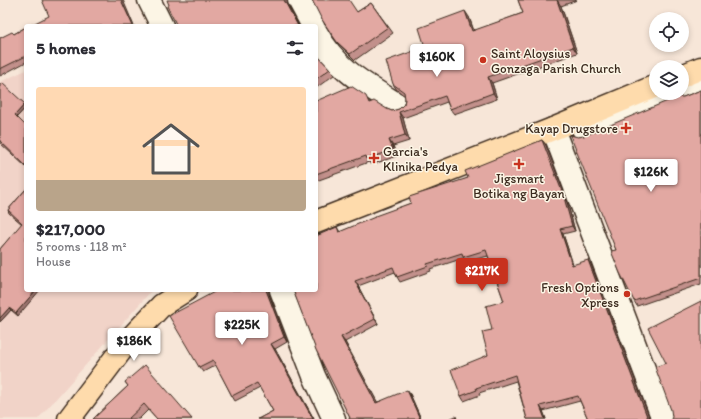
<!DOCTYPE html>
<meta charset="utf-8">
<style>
:root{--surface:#fff;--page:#f7f7f7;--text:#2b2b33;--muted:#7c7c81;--line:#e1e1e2;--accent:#c8321e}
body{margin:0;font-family:Itim,sans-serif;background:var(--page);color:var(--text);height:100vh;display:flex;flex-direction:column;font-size:15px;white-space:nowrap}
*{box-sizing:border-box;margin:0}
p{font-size:13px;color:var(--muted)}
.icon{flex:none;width:22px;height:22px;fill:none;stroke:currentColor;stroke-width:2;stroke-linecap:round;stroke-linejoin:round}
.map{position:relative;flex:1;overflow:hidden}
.sheet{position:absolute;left:24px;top:24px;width:294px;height:268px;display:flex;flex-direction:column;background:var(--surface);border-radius:4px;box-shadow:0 2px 6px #0003}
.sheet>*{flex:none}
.fabs{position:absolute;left:649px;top:12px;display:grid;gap:8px}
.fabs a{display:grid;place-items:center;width:40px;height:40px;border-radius:50%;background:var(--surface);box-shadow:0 2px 6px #0003;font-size:20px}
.price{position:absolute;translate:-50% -34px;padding:0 9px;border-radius:4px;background:#fff;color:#222;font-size:13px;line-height:26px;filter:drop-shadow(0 1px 2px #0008)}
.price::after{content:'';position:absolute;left:50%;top:24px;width:12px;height:9px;margin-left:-6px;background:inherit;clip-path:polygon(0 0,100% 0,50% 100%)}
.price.on{background:var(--accent);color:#fff}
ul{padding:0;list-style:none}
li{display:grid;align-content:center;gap:8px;height:212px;padding:0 12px}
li+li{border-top:1px solid var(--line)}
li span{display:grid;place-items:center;height:124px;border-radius:4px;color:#555}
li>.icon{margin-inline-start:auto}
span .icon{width:72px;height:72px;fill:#fffc;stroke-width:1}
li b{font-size:17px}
h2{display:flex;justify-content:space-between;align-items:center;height:48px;padding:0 12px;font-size:17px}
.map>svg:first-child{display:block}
.built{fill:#f1d3c8}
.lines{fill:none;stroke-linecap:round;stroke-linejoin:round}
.minor-casing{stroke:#3b2a1e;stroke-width:25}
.major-casing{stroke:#3b2a1e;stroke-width:25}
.minor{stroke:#fcf5e5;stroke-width:22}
.major{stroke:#fedbac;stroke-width:22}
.wall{fill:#c2908b;stroke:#3b2a1e}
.shaded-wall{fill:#9e7671;stroke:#3b2a1e}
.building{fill:#e2a8a2;stroke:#3b2a1e}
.poi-dot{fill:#c8321e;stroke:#fcf5e5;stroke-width:1.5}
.labels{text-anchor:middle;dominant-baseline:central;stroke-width:3;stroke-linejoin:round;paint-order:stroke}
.poi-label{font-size:13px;fill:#3b2a1e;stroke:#fcf5e5;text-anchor:start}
</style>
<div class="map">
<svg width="701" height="419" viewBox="0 0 701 419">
<rect width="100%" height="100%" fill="#f7e6d8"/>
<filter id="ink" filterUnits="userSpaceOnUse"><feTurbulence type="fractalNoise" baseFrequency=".025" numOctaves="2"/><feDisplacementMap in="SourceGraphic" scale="8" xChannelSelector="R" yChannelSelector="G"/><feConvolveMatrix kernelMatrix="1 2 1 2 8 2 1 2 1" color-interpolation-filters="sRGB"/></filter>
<g filter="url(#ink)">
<!-- built -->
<path class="built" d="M26,70V290H152L38,419H0V82Z"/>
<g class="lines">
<!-- minor casing -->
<g class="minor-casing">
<path id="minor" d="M149,0L162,26
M299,0L313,26
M316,32C335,68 364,84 397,104
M682,90L701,83
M553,129L663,419
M583,129L639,106L673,93
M281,290L314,376L334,419"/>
</g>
<!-- major casing -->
<g class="major-casing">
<path id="major" d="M682,76L701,68
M316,222L553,129L656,86
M69,419L128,341L162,305L186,290"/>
</g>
<!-- minor -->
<use href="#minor" class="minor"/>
<!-- major -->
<use href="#major" class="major"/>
</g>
<!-- wall -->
<path class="wall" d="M518,0H577L561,6L577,53L492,83L497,99L454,114L450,109L447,102L403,118L409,141L393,146L397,156L371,165L369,162L316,181V101L370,103L392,111L399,109L404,104L405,99V96L397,90L393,84L425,47L469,17L474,31L523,13Z
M371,3L393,33L355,60L342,47L334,38L321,18L357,12Z
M26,27V62L0,76V38L14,34Z
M316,54L330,69L334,75L316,88Z
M0,85L25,104L26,106V107L17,117L26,126V167L0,143Z
M701,90V284L637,306L634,301L616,250L578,137L584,136Z
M542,140L546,145L566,198L575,231L563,234L573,265L591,264L650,419H588L580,401L543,411L546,419H527L516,381L479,393L480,395L464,401L461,396L488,355L492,330L504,301L488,256L466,262L464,258L430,269L431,271L400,282L397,277L395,272L358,286L378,324L345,342L377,402L410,394L421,419H349L350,418L293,290L337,227L340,232L411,203L468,178Z
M26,189L18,316L11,310L0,322V249L22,224L9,213L8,210Z
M218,290H269V294L287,342L275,349L314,419H258L273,411L260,388L235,401L232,396L216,365L203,372L199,367Z
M125,382L192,419H156L148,410L139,419H93L128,386Z"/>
<!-- shaded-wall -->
<path class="shaded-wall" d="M121,0H123L134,26H133Z
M284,0H287L288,6L299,26H298Z
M557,0L561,6L577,53L573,47Z
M465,11L469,17L476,37L472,31Z
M488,77L492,83L497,99L493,93Z
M25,104L26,106V107L17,117L15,115Z
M399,112L403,118L409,141L405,135Z
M389,140L393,146L397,156L393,150Z
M542,140L546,145L566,198L575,231L572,226Z
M560,229L563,234L575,270L572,265Z
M588,260L591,264L650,419H648Z
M355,281L358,286L378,324L375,319Z
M36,290H40L18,316L16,313Z
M266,290H269V294L287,342L284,337Z
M9,308L11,310L0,322V318Z
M341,337L345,342L380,407L376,403Z
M271,344L275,349L314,419H313Z
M407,390L410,394L421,419H420Z
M540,406L543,411L546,419H545Z"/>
<!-- building -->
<path class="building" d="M42,0H121L133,26H29L49,16Z
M167,0H284L298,26H177L167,6L169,5Z
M312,0H349L357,12L371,3L388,27L350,54L337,42L330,32L321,18Z
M518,0H557L573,47L488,77L493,93L450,109L445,96L399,112L405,135L389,140L393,150L367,159L366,156L316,174V101L351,86L366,96L369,103L374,101L387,109L392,111L399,109L404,104L405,99L404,92L393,84L386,61L425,47L419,28L465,11L472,31L523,13Z
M26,27V56L0,69V38L12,32L14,34Z
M316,54L330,69L316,79Z
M2,83L25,104L15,115L26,126V166L0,141V85Z
M701,90V278L634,301L620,273L611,251L616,250L570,135L578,137L584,136L677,97H683Z
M542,140L563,194L572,226L560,229L572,265L588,260L648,419H588L578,396L540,406L545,419H527L515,375L476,388L477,390L461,396L451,370L488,355L482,332L492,330L486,306L504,301L486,250L463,257L462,253L427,264L428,266L397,277L393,267L355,281L375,319L341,337L376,403L407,390L420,419H349V418H350L316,350L293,290H316V236L337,227L339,232L375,217V216L411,203L409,197L468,178L465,171Z
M26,189V290H36L16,313L9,308L0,318V249L22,223L8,210Z
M218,290H266L284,337L271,344L313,419H258L273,411L257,383L232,396L213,360L199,367L169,316Z
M701,301V419H671L672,417L671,410L655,367L666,363L648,328Z
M145,365L192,419H157L144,404L128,419H93L128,386L125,382Z
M456,416L457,419H449Z"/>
</g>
<!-- markers -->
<g class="poi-dot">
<circle cx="483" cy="60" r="4"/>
<path d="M624 122h4v4h4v4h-4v4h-4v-4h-4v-4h4z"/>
<path d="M372 152h4v4h4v4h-4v4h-4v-4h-4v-4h4z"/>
<path d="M517 158h4v4h4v4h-4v4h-4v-4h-4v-4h4z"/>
<circle cx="627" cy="294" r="4"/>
</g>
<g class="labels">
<!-- poi labels -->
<g class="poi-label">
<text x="491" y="53">Saint Aloysius<tspan x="491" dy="15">Gonzaga Parish Church</tspan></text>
<text x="618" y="128" text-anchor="end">Kayap Drugstore</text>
<text x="383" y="151">Garcia's<tspan x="383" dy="15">Klinika Pedya</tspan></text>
<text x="519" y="178" text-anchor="middle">Jigsmart<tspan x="519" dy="15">Botika ng Bayan</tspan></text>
<text x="619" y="287" text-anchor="end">Fresh Options<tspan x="619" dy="15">Xpress</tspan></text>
</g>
</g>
</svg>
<div class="fabs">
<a><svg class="icon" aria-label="locate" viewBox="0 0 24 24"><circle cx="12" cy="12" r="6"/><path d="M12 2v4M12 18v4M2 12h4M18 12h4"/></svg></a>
<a><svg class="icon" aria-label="layers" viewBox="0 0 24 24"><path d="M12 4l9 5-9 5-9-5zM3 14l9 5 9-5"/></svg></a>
</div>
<b class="price" style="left:437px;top:78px">$160K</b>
<b class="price" style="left:651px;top:193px">$126K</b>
<b class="price on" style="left:482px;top:292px">$217K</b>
<b class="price" style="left:242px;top:346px">$225K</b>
<b class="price" style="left:134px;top:362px">$186K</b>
<section class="sheet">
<h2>5 homes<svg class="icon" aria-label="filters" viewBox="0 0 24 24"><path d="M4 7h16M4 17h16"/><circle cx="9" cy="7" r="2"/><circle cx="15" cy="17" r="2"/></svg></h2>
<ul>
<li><span style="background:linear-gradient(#ffd9b3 75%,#b9a48a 0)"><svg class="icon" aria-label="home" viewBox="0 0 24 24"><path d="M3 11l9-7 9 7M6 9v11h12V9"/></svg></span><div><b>$217,000</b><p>5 rooms · 118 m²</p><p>House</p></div></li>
</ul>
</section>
</div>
